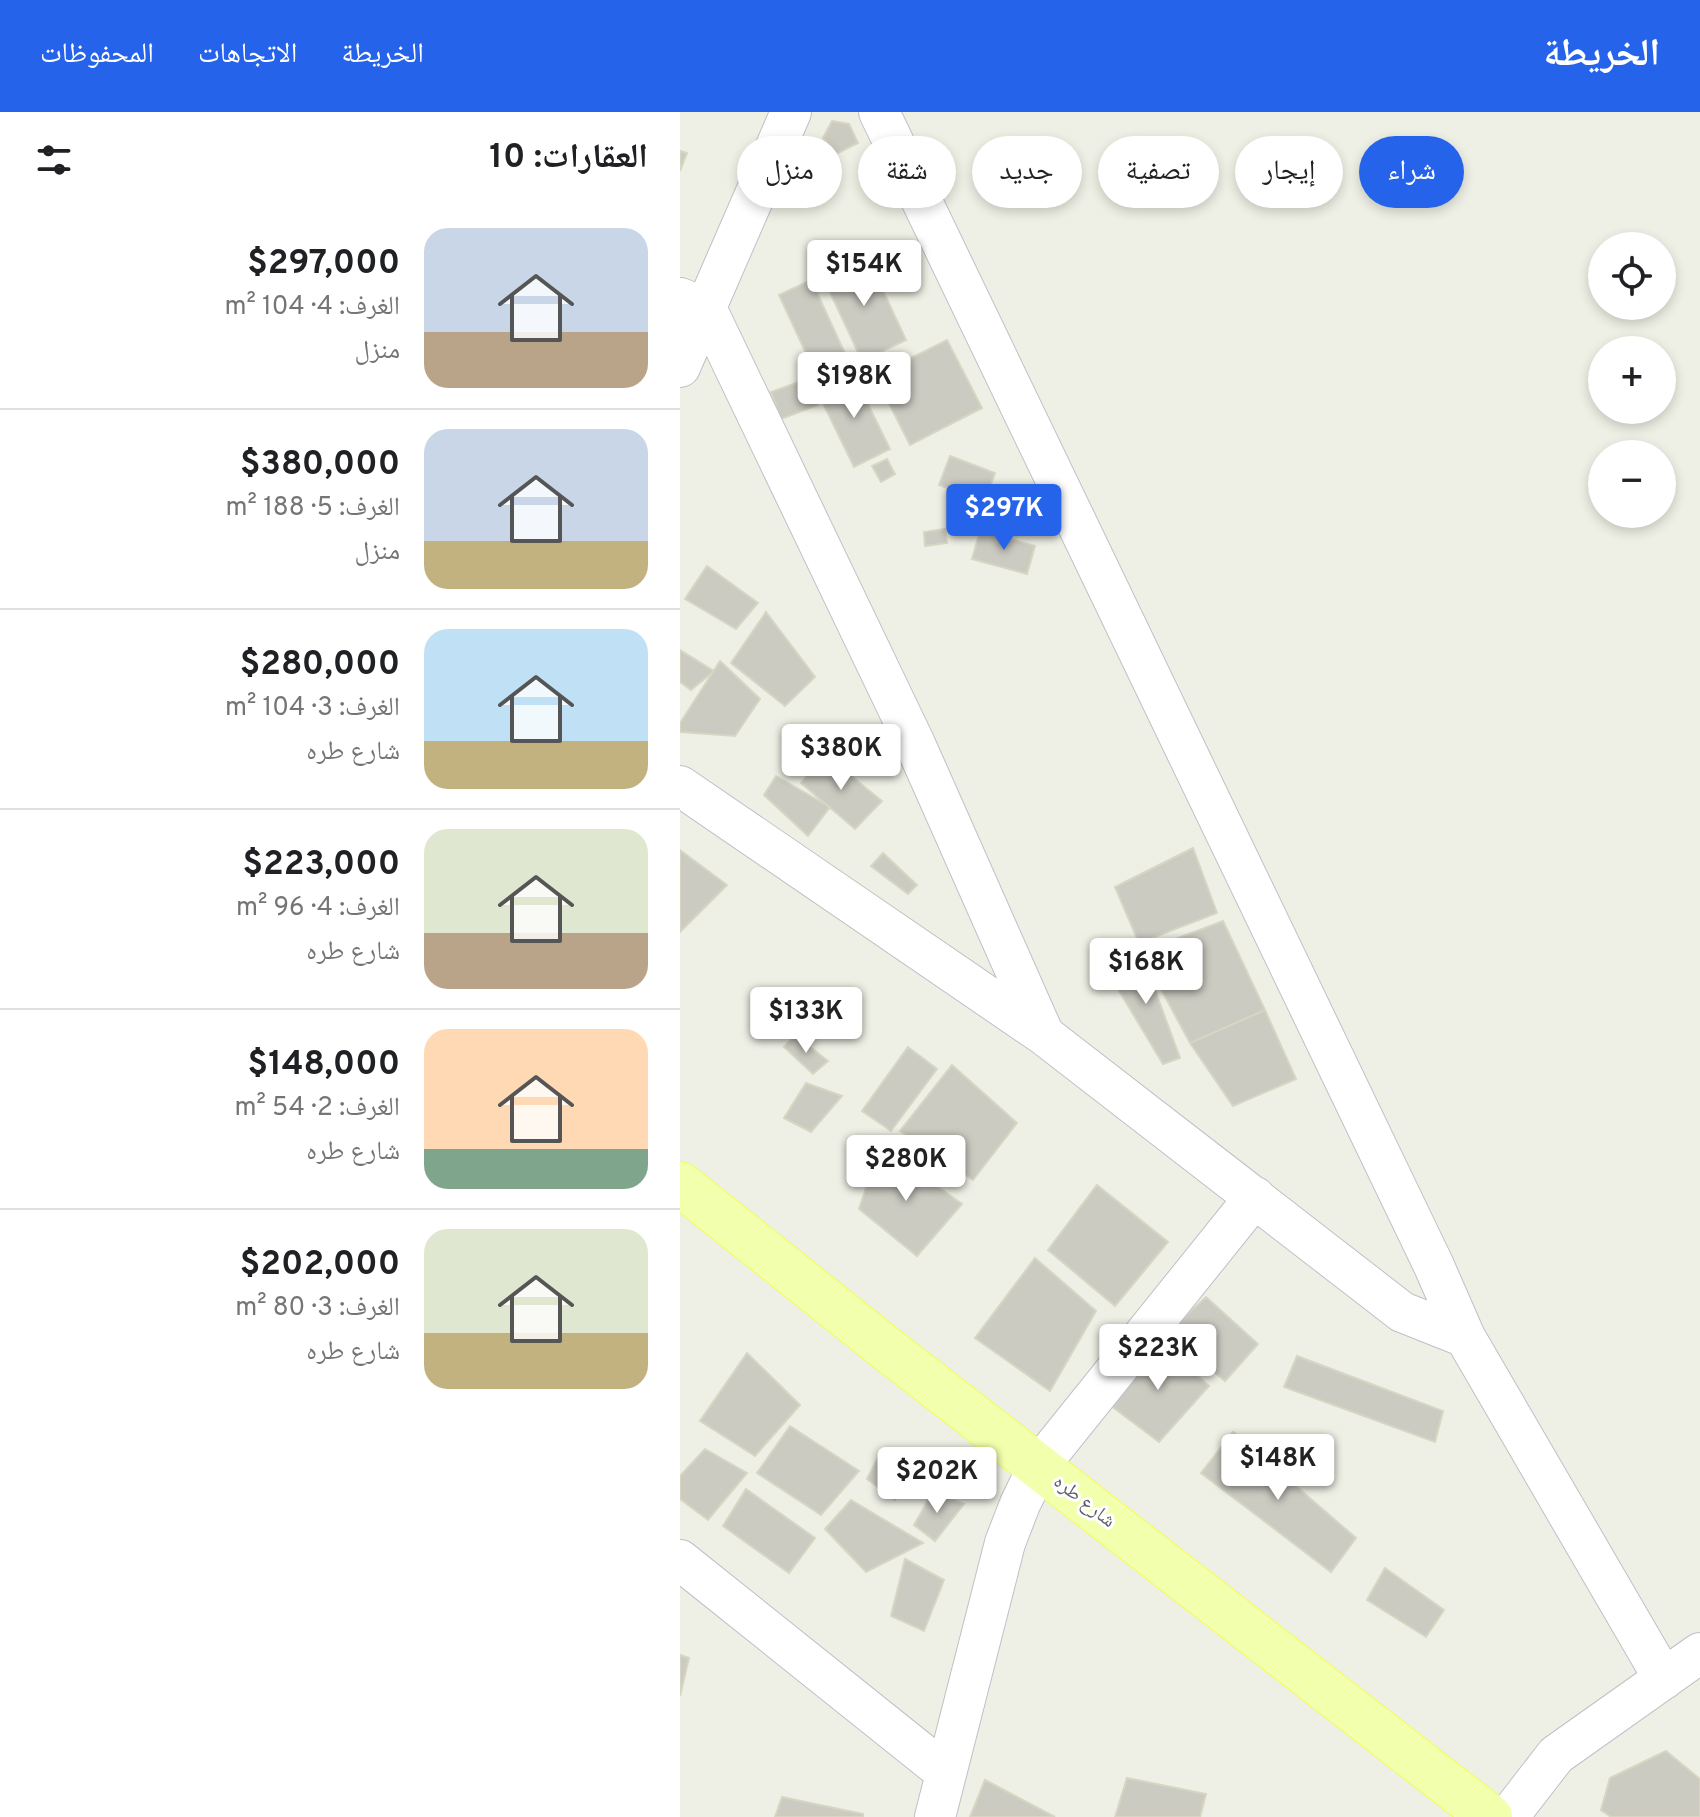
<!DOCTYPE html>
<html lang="ar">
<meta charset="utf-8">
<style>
:root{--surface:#fff;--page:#f2f2f2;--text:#202124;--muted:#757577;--line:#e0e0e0;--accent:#2563eb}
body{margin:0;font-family:Overpass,"Noto Naskh Arabic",sans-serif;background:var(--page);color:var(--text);direction:rtl;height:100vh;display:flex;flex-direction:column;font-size:30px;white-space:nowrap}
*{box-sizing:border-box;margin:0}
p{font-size:26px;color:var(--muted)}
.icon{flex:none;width:44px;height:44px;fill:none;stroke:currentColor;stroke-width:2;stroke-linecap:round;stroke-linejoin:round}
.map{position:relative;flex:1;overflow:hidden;direction:ltr}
.side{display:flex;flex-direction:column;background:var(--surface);width:680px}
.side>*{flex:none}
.banner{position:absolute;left:24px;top:24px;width:760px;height:72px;direction:rtl;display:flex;gap:16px}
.fabs{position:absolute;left:908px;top:120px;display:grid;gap:16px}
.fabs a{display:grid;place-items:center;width:88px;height:88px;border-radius:50%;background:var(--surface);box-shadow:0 4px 12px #0003;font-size:40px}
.price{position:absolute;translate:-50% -68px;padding:0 18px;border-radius:8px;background:#fff;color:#222;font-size:26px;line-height:52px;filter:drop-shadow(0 2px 4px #0008)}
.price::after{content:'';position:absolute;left:50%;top:48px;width:24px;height:18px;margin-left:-12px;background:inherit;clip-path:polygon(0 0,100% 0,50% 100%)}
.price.active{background:var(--accent);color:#fff}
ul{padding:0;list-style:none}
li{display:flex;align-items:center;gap:24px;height:200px;padding:0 32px}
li+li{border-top:2px solid var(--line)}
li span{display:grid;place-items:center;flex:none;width:224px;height:160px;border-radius:24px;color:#555}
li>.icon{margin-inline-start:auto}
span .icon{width:96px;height:96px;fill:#fffc;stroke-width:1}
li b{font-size:34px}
h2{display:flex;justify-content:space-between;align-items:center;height:96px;padding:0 32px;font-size:34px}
.chip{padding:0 28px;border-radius:36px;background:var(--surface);box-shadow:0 4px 12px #0003;font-size:28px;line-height:72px}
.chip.active{background:var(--accent);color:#fff}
header{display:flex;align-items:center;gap:48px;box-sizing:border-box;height:112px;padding:0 40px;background:var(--accent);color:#fff}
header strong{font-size:38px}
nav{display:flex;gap:44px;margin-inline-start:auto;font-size:28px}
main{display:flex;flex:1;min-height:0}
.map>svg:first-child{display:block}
.building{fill:#cccbc2;stroke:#d6d6c3;stroke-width:2}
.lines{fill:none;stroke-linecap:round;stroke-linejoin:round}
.minor-casing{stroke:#bfc0c7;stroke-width:42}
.major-casing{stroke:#f6fc53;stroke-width:46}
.minor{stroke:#fff;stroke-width:40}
.major{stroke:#f2ffac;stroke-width:44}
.labels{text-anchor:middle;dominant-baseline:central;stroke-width:6;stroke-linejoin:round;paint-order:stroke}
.street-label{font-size:20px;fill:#5d5e67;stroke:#fff}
</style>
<header>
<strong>الخريطة</strong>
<nav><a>الخريطة</a><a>الاتجاهات</a><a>المحفوظات</a></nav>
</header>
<main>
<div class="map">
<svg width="1020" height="1705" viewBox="0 0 1020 1705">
<rect width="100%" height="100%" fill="#eff0e5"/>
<!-- building -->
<path class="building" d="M152,9L169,12L178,31L156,42L143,26Z
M0,39L7,41L0,59Z
M186,142L226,228L182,249L142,163Z
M131,168L169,250L137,265L99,183Z
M267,228L302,296L230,333L195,264Z
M173,262L210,337L174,355L137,279Z
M127,267L138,293L101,307L91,280Z
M270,344L315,361L304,390L259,373Z
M207,347L215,362L201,370L192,354Z
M265,417L267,431L245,434L244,420Z
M300,419L355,434L347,462L292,447Z
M27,454L78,491L56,517L5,487Z
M86,500L135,565L105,594L51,551Z
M0,538L34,559L11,578L0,570Z
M40,549L80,587L55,624L0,620V611Z
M144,642L202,689L175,717L121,671Z
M96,664L150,695L128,724L84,683Z
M513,736L537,801L459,831L435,775Z
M0,738L47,773L0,820Z
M203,741L237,773L228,782L191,754Z
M543,809L585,898L510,931L461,840Z
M461,840L500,946L483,952L429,862Z
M585,898L616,967L553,994L510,931Z
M115,923L148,949L133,962L104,935Z
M228,935L257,957L211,1019L182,999Z
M272,953L337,1011L293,1068L220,1019Z
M126,971L162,984L131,1020L104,1006Z
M200,1034L282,1092L237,1144L179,1097Z
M417,1073L488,1130L435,1194L368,1138Z
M355,1146L416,1199L370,1279L295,1226Z
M526,1185L578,1232L545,1269L487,1221Z
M477,1227L529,1274L479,1330L426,1290Z
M67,1241L120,1293L75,1344L20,1309Z
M617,1244L763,1299L755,1330L604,1275Z
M110,1314L179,1359L141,1403L77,1361Z
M553,1320L676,1426L651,1460L521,1361Z
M25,1337L67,1361L28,1408L0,1387V1364Z
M200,1342L234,1365L215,1388L187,1367Z
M66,1377L135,1426L109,1461L43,1414Z
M253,1380L284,1392L255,1429L234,1413Z
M171,1388L243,1431L186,1460L145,1417Z
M225,1447L264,1468L244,1519L211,1504Z
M705,1456L764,1498L746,1525L687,1488Z
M0,1543L9,1546L0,1584Z
M986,1639L1020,1667V1705H931L921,1698L930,1666Z
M447,1666L526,1682L520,1705H435Z
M305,1668L375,1705H290Z
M102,1685L183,1702V1705H95Z"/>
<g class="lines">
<!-- minor casing -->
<g class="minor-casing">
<path id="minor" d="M199,0L754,1154L785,1225L984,1567
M0,186L26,196L235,632L364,923
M0,255L111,0
M0,674L364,923L722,1200L785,1225
M0,1448L265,1660
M255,1705L325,1431L340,1392L358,1355L575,1085
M828,1705L876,1643L1020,1541"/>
</g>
<!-- major casing -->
<g class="major-casing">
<path id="major" d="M0,1072L207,1237L810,1705"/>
</g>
<!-- minor -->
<use href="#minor" class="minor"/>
<!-- major -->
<use href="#major" class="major"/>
</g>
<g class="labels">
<!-- street labels -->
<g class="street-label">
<text transform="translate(404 1390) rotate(38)">شارع طره</text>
</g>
</g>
</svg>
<div class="fabs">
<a><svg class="icon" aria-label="locate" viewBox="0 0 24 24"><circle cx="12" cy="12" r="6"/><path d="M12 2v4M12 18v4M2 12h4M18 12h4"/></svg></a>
<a>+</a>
<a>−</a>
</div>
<b class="price" style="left:184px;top:196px">$154K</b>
<b class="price" style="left:174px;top:308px">$198K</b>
<b class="price active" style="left:324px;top:440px">$297K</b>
<b class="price" style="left:161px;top:680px">$380K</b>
<b class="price" style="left:466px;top:894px">$168K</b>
<b class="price" style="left:126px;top:943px">$133K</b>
<b class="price" style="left:226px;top:1091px">$280K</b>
<b class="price" style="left:478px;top:1280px">$223K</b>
<b class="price" style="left:598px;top:1390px">$148K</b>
<b class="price" style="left:257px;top:1403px">$202K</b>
<div class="banner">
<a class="chip active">شراء</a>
<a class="chip">إيجار</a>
<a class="chip">تصفية</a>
<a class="chip">جديد</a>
<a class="chip">شقة</a>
<a class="chip">منزل</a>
</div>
</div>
<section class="side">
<h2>العقارات: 10<svg class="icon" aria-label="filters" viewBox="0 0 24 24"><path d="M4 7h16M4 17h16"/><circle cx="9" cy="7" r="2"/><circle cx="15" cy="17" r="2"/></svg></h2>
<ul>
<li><span style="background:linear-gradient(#c9d6e8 65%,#b9a48a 0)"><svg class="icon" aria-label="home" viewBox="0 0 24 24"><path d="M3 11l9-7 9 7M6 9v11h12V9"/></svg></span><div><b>$297,000</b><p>الغرف: 4 · 104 m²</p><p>منزل</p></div></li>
<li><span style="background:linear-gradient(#c9d6e8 70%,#c2b280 0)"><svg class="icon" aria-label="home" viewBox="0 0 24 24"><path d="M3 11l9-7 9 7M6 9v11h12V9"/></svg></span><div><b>$380,000</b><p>الغرف: 5 · 188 m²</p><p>منزل</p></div></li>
<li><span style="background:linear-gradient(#bfe0f5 70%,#c2b280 0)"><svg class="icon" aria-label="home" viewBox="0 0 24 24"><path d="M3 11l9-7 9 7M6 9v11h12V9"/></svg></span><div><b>$280,000</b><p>الغرف: 3 · 104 m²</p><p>شارع طره</p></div></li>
<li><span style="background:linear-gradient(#dfe7d0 65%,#b9a48a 0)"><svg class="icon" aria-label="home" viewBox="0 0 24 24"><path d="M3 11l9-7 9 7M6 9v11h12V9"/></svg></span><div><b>$223,000</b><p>الغرف: 4 · 96 m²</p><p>شارع طره</p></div></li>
<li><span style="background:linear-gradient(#ffd9b3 75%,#7fa58c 0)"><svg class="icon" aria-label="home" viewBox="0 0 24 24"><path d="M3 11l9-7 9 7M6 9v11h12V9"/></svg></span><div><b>$148,000</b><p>الغرف: 2 · 54 m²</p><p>شارع طره</p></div></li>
<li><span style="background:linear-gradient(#dfe7d0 65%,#c2b280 0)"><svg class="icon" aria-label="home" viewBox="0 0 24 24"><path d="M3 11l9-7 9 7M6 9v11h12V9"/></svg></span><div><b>$202,000</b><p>الغرف: 3 · 80 m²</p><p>شارع طره</p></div></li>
</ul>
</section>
</main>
